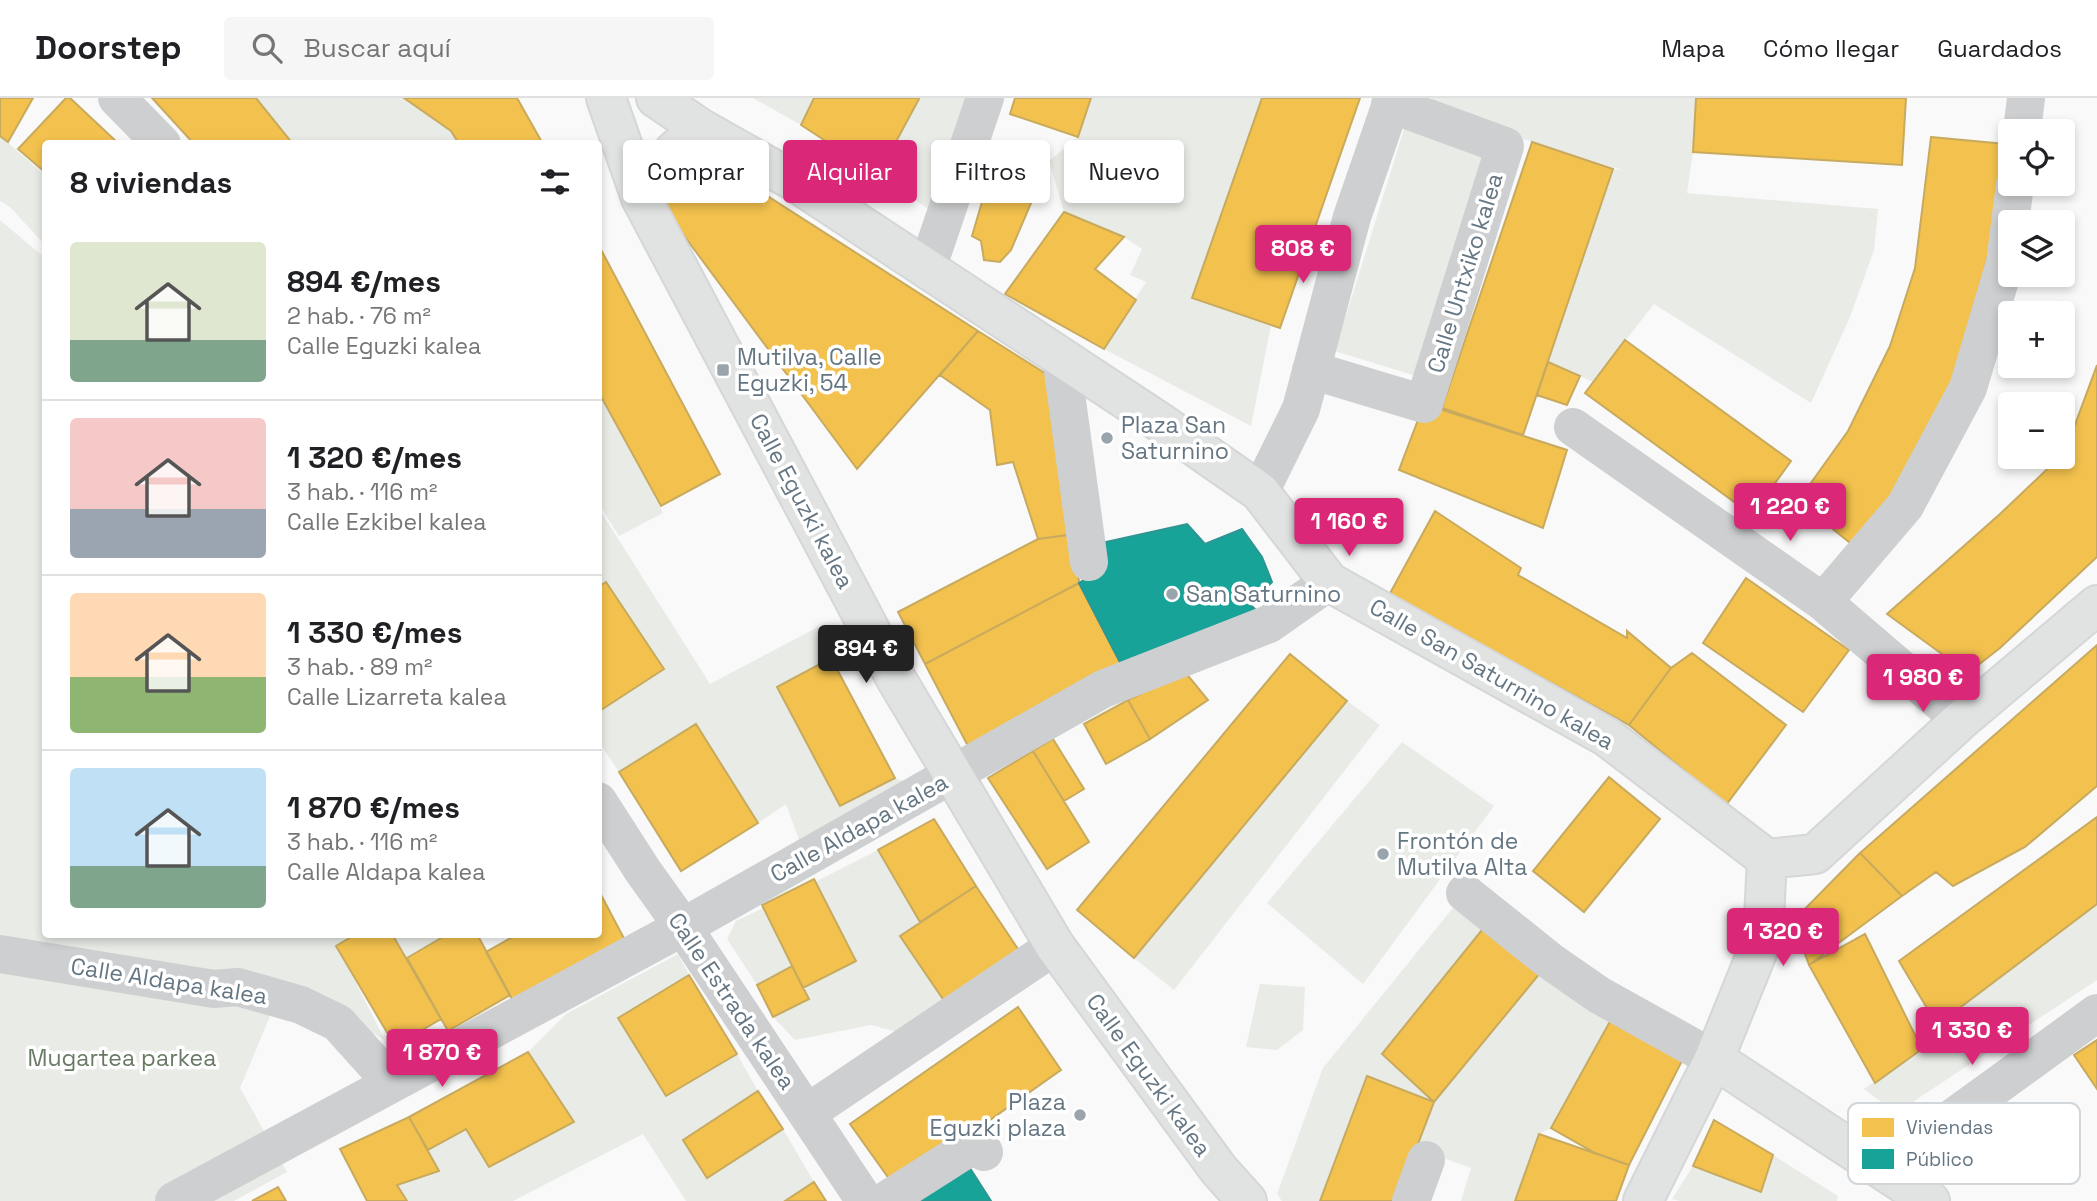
<!DOCTYPE html>
<html lang="es">
<meta charset="utf-8">
<style>
:root{--surface:#fff;--page:#f6f6f6;--text:#202124;--muted:#757577;--line:#e0e0e0;--accent:#db2777}
body{margin:0;font-family:"Space Grotesk",sans-serif;background:var(--page);color:var(--text);height:100vh;display:flex;flex-direction:column;font-size:26px;white-space:nowrap}
*{box-sizing:border-box;margin:0}
p{font-size:23px;color:var(--muted)}
.icon{flex:none;width:38px;height:38px;fill:none;stroke:currentColor;stroke-width:2;stroke-linecap:round;stroke-linejoin:round}
.map{position:relative;flex:1;overflow:hidden}
.panel{position:absolute;left:42px;top:42px;width:560px;height:798px;display:flex;flex-direction:column;background:var(--surface);border-radius:7px;box-shadow:0 4px 10px #0003}
.panel>*{flex:none}
.guide{position:absolute;left:623px;top:42px;width:665px;height:63px;display:flex;gap:14px}
.fabs{position:absolute;left:1998px;top:21px;display:grid;gap:14px}
.fabs a{display:grid;place-items:center;width:77px;height:77px;border-radius:7px;background:var(--surface);box-shadow:0 4px 10px #0003;font-size:35px}
.price{position:absolute;translate:-50% -60px;padding:0 16px;border-radius:7px;background:var(--accent);color:#fff;font-size:23px;line-height:46px;filter:drop-shadow(0 2px 4px #0008)}
.price::after{content:'';position:absolute;left:50%;top:42px;width:21px;height:16px;margin-left:-10px;background:inherit;clip-path:polygon(0 0,100% 0,50% 100%)}
.price.active{background:#222;color:#fff}
ul{padding:0;list-style:none}
li{display:flex;align-items:center;gap:21px;height:175px;padding:0 28px}
li+li{border-top:2px solid var(--line)}
li span{display:grid;place-items:center;flex:none;width:196px;height:140px;border-radius:7px;color:#555}
li>.icon{margin-inline-start:auto}
span .icon{width:84px;height:84px;fill:#fffc;stroke-width:1}
li b{font-size:30px}
h2{display:flex;justify-content:space-between;align-items:center;height:84px;padding:0 28px;font-size:30px}
.chip{padding:0 24px;border-radius:7px;background:var(--surface);box-shadow:0 4px 10px #0003;font-size:24px;line-height:63px}
.chip.active{background:var(--accent);color:#fff}
header{display:flex;align-items:center;gap:42px;box-sizing:border-box;height:98px;padding:0 35px;background:var(--surface);border-bottom:2px solid var(--line)}
header strong{font-size:33px}
nav{display:flex;gap:38px;margin-inline-start:auto;font-size:24px}
.search{width:490px;height:63px;background:var(--page);display:flex;align-items:center;gap:18px;box-sizing:border-box;padding:0 24px;border-radius:7px;color:var(--muted);font-size:26px}
.map>svg:first-child{display:block}
.green{fill:#e8ebe6}
.homes{fill:#f2c14e;stroke:#c8aa5e;stroke-width:2}
.public{fill:#17a398;stroke:#2e9692;stroke-width:2}
.lines{fill:none;stroke-linecap:round;stroke-linejoin:round}
.secondary-casing{stroke:#d5d6d7;stroke-width:42}
.street{stroke:#cecfd0;stroke-width:38}
.secondary{stroke:#e1e2e2;stroke-width:38}
.poi-dot{fill:#99a4ac;stroke:#fff;stroke-width:2.5}
.labels{text-anchor:middle;dominant-baseline:central;stroke-width:7;stroke-linejoin:round;paint-order:stroke}
.street-label{font-size:23px;fill:#657683;stroke:#fff}
.poi-label{font-size:23px;fill:#657683;stroke:#fff;text-anchor:start}
.park-label{font-size:23px;fill:#687a64;stroke:#fff}
.key{fill:#fff;stroke:#d1d6da;stroke-width:2}
.key-label{font-size:19px;fill:#657683}
</style>
<header>
<strong>Doorstep</strong>
<div class="search"><svg class="icon" aria-label="search" viewBox="0 0 24 24"><circle cx="10" cy="10" r="6"/><path d="M15 15l6 6"/></svg>Buscar aquí</div>
<nav><a>Mapa</a><a>Cómo llegar</a><a>Guardados</a></nav>
</header>
<div class="map">
<svg width="2097" height="1103" viewBox="0 0 2097 1103">
<rect width="100%" height="100%" fill="#f9f9f9"/>
<!-- green -->
<path class="green" d="M257,0H404L451,33L459,45H293Z
M753,0H814L801,27Z
M919,0H966L930,112L878,77Z
M1091,0H1262L1192,199L1271,227L1251,328L1104,251L1146,184L1130,177L1142,151L1124,139L1064,114L1049,63L1078,39Z
M1432,0H1696L1693,54L1687,95L1878,111L1874,152L1850,219L1811,305L1654,206L1593,284L1548,264L1613,71L1623,72L1532,44L1429,6Z
M1405,28L1487,53L1416,278L1335,253Z
M0,38L45,77V147L10,109L0,103Z
M0,122L45,160L46,836L356,837L337,848L385,942L283,887L240,990L287,1074L234,1103H0Z
M598,293L663,415L619,438L599,406Z
M598,409L710,586L820,528L831,560L777,589L840,708L895,680L906,684L799,742L786,706L758,725L696,626L619,674L599,644Z
M1347,603L1380,627L1174,892L1134,860Z
M1402,644L1494,708L1363,886L1267,805Z
M878,752L920,824L900,838L947,907L919,940L871,927L795,942L773,919L808,901L803,890L855,863L809,787Z
M1465,795L1494,817L1382,956L1434,1003L1550,863L1613,918L1551,1030L1539,1036L1515,1103H1461L1471,1070L1416,1050L1434,1004L1367,978L1320,1103H1282L1277,1096L1323,970Z
M2097,806V882L1896,1015L1864,991L1922,951L1937,927Z
M762,807L792,868L757,887L727,841L736,823L761,811Z
M392,837H448L407,860Z
M678,856L689,877L618,920L666,998L737,956L758,993L683,1042L707,1080L783,1031L814,1084L785,1103H686L643,1036L513,1103H407L397,1087L439,1073L428,1052L466,1031L489,1069L574,1025L528,954L566,916Z
M1260,886L1305,889L1303,932L1277,952L1246,949Z
M1773,1057L1838,1098L1837,1103H1680L1672,1101L1693,1068L1761,1094Z"/>
<!-- homes -->
<path class="homes" d="M0,0H33L8,44L0,38Z
M66,0H70L119,46H46V75L18,51Z
M152,0H256L293,46H194Z
M404,0H517L543,46H459L451,33Z
M814,0H917L919,1L878,77L801,27Z
M1015,0H1091L1078,39L1010,16Z
M1262,0H1360L1280,230L1192,200Z
M1696,0H1906L1902,67L1693,54Z
M1931,39L2005,46L1992,143L1948,304L1898,396L1854,448L1798,403L1848,333L1890,248L1915,170Z
M1532,44L1613,71L1523,337L1442,310Z
M999,46L1049,63L1011,152L1000,164L984,162L981,143L972,138Z
M705,58L978,233L857,371L662,108Z
M1064,114L1124,139L1095,171L1136,202L1104,251L1005,196Z
M598,146L720,376L661,408L598,293Z
M978,233L1048,277L1076,436L1038,441L1013,364L997,367L990,312L940,277Z
M1625,242L1791,363L1752,417L1585,295Z
M1548,264L1580,278L1567,307L1537,297Z
M2097,267V459L2000,550L1968,575L1887,516L2000,416L2060,359H2063Z
M1424,306L1567,352L1543,430L1399,372Z
M1435,413L1521,470L1518,477L1627,540V533L1671,570L1629,627L1389,497Z
M1076,436L1079,485L925,566L898,514L1038,441Z
M1746,480L1849,552L1803,614L1703,545Z
M606,484L664,571L598,614V489Z
M1079,485L1124,572L970,652L925,566Z
M2097,547V688L2025,749L1953,788L1936,774L1902,798L1860,755Z
M1692,555L1786,627L1726,707L1629,627L1671,570Z
M1290,556L1347,603L1134,860L1077,812Z
M831,560L895,680L840,708L777,589Z
M1185,574L1208,602L1150,641L1128,602Z
M1128,602L1150,641L1106,666L1084,626Z
M696,626L758,725L681,773L619,674Z
M1053,641L1084,691L1064,703L1033,653Z
M1033,653L1089,744L1047,771L988,680Z
M1609,679L1660,721L1584,814L1533,773Z
M2097,719V806L1937,927L1899,863Z
M934,721L976,788L920,824L878,752Z
M1860,755L1902,798L1809,867L1793,823Z
M814,781L856,863L803,890L762,807Z
M976,788L1022,857L947,907L900,838Z
M599,793L627,846L515,907L486,854L518,836H598Z
M1494,817L1550,863L1434,1004L1382,956Z
M356,836H392L441,921L395,948L336,848Z
M448,836H477L510,897L448,933L407,860Z
M1865,836L1922,951L1875,985L1809,867Z
M792,868L809,901L773,919L757,887Z
M689,877L737,956L666,998L618,920Z
M1018,909L1061,972L895,1089L850,1026Z
M1613,918L1685,957L1629,1067L1595,1055L1551,1030Z
M2097,942V991L2074,957Z
M528,954L574,1024L489,1069L466,1031L428,1052L409,1019Z
M1367,978L1434,1004L1396,1103H1320Z
M758,993L783,1031L707,1080L683,1042Z
M409,1019L439,1073L397,1087L407,1103H367L340,1051Z
M1714,1022L1773,1057L1761,1094L1693,1068Z
M1539,1036L1629,1067L1616,1103H1515Z
M814,1084L826,1103H785Z
M278,1089L286,1103H252Z"/>
<!-- public -->
<path class="public" d="M1187,426L1205,446L1242,431L1262,459L1272,484L1250,506L1269,526L1124,572L1079,485L1105,468L1097,446Z
M968,1067L991,1103H912Z"/>
<g class="lines">
<!-- secondary casing -->
<g class="secondary-casing">
<path id="secondary" d="M606,0L641,100L895,579L1055,848L1219,1072L1247,1103
M656,0L700,30L794,83L1158,323L1260,394L1329,484L1607,639L1767,761
M641,100L674,53L700,30
M1767,761L1815,756L1961,622L2097,507
M1714,961L1930,1103
M1643,1103L1714,961L1763,840L1767,761"/>
</g>
<!-- street -->
<path class="street" d="M117,0L162,46
M2022,33L2026,0
M927,171L985,0
M1061,259L1089,464
M1311,272L1424,306L1505,48L1390,6
M1573,329L1823,504L1961,622
M1260,394L1301,311L1352,119L1393,0
M1823,504L1905,408L1968,290L2005,165L2015,86
M598,703L643,773L683,829L865,1103
M1465,795L1550,863L1599,897L1714,961
M0,856L214,891L238,889L301,907L338,925L392,985
M807,1015L1055,848
M1882,1071L2097,915
M174,1103L683,829L1103,591L1269,526L1329,484
M885,1103L973,1047L984,1054
M1411,1103L1426,1062"/>
<!-- secondary -->
<use href="#secondary" class="secondary"/>
</g>
<!-- markers -->
<g class="poi-dot">
<rect x="716" y="265" width="14" height="14" rx="3.5"/>
<circle cx="1107" cy="340" r="7"/>
<circle cx="1172" cy="496" r="7"/>
<circle cx="1383" cy="756" r="7"/>
<circle cx="1080" cy="1017" r="7"/>
</g>
<g class="labels">
<!-- street labels -->
<g class="street-label">
<text transform="translate(1465 175) rotate(-73)">Calle Untxiko kalea</text>
<text transform="translate(802 403) rotate(62)">Calle Eguzki kalea</text>
<text transform="translate(1492 576) rotate(30)">Calle San Saturnino kalea</text>
<text transform="translate(859 730) rotate(-29)">Calle Aldapa kalea</text>
<text transform="translate(169 883) rotate(9)">Calle Aldapa kalea</text>
<text transform="translate(732 903) rotate(56)">Calle Estrada kalea</text>
<text transform="translate(1149 977) rotate(54)">Calle Eguzki kalea</text>
</g>
<!-- poi labels -->
<g class="poi-label">
<text x="737" y="259">Mutilva, Calle<tspan x="737" dy="26">Eguzki, 54</tspan></text>
<text x="1121" y="327">Plaza San<tspan x="1121" dy="26">Saturnino</tspan></text>
<text x="1186" y="496">San Saturnino</text>
<text x="1397" y="743">Frontón de<tspan x="1397" dy="26">Mutilva Alta</tspan></text>
<text x="1066" y="1004" text-anchor="end">Plaza<tspan x="1066" dy="26">Eguzki plaza</tspan></text>
</g>
<!-- park labels -->
<g class="park-label">
<text x="122" y="960">Mugartea parkea</text>
</g>
</g>
<!-- legend -->
<rect x="1848" y="1005" width="232" height="81" rx="10" class="key"/>
<rect x="1862" y="1020" width="32" height="19" fill="#f2c14e"/>
<rect x="1862" y="1051" width="32" height="20" fill="#17a398"/>
<g class="key-label">
<text x="1906" y="1036">Viviendas</text>
<text x="1906" y="1068">Público</text>
</g>
</svg>
<div class="fabs">
<a><svg class="icon" aria-label="locate" viewBox="0 0 24 24"><circle cx="12" cy="12" r="6"/><path d="M12 2v4M12 18v4M2 12h4M18 12h4"/></svg></a>
<a><svg class="icon" aria-label="layers" viewBox="0 0 24 24"><path d="M12 4l9 5-9 5-9-5zM3 14l9 5 9-5"/></svg></a>
<a>+</a>
<a>−</a>
</div>
<b class="price" style="left:1303px;top:187px">808 €</b>
<b class="price" style="left:1790px;top:445px">1 220 €</b>
<b class="price" style="left:1349px;top:460px">1 160 €</b>
<b class="price active" style="left:866px;top:587px">894 €</b>
<b class="price" style="left:1923px;top:616px">1 980 €</b>
<b class="price" style="left:1783px;top:870px">1 320 €</b>
<b class="price" style="left:1972px;top:969px">1 330 €</b>
<b class="price" style="left:442px;top:991px">1 870 €</b>
<div class="guide">
<a class="chip">Comprar</a>
<a class="chip active">Alquilar</a>
<a class="chip">Filtros</a>
<a class="chip">Nuevo</a>
</div>
<section class="panel">
<h2>8 viviendas<svg class="icon" aria-label="filters" viewBox="0 0 24 24"><path d="M4 7h16M4 17h16"/><circle cx="9" cy="7" r="2"/><circle cx="15" cy="17" r="2"/></svg></h2>
<ul>
<li><span style="background:linear-gradient(#dfe7d0 70%,#7fa58c 0)"><svg class="icon" aria-label="home" viewBox="0 0 24 24"><path d="M3 11l9-7 9 7M6 9v11h12V9"/></svg></span><div><b>894 €/mes</b><p>2 hab. · 76 m²</p><p>Calle Eguzki kalea</p></div></li>
<li><span style="background:linear-gradient(#f6c9c9 65%,#9aa5b1 0)"><svg class="icon" aria-label="home" viewBox="0 0 24 24"><path d="M3 11l9-7 9 7M6 9v11h12V9"/></svg></span><div><b>1 320 €/mes</b><p>3 hab. · 116 m²</p><p>Calle Ezkibel kalea</p></div></li>
<li><span style="background:linear-gradient(#ffd9b3 60%,#8fb573 0)"><svg class="icon" aria-label="home" viewBox="0 0 24 24"><path d="M3 11l9-7 9 7M6 9v11h12V9"/></svg></span><div><b>1 330 €/mes</b><p>3 hab. · 89 m²</p><p>Calle Lizarreta kalea</p></div></li>
<li><span style="background:linear-gradient(#bfe0f5 70%,#7fa58c 0)"><svg class="icon" aria-label="home" viewBox="0 0 24 24"><path d="M3 11l9-7 9 7M6 9v11h12V9"/></svg></span><div><b>1 870 €/mes</b><p>3 hab. · 116 m²</p><p>Calle Aldapa kalea</p></div></li>
</ul>
</section>
</div>
